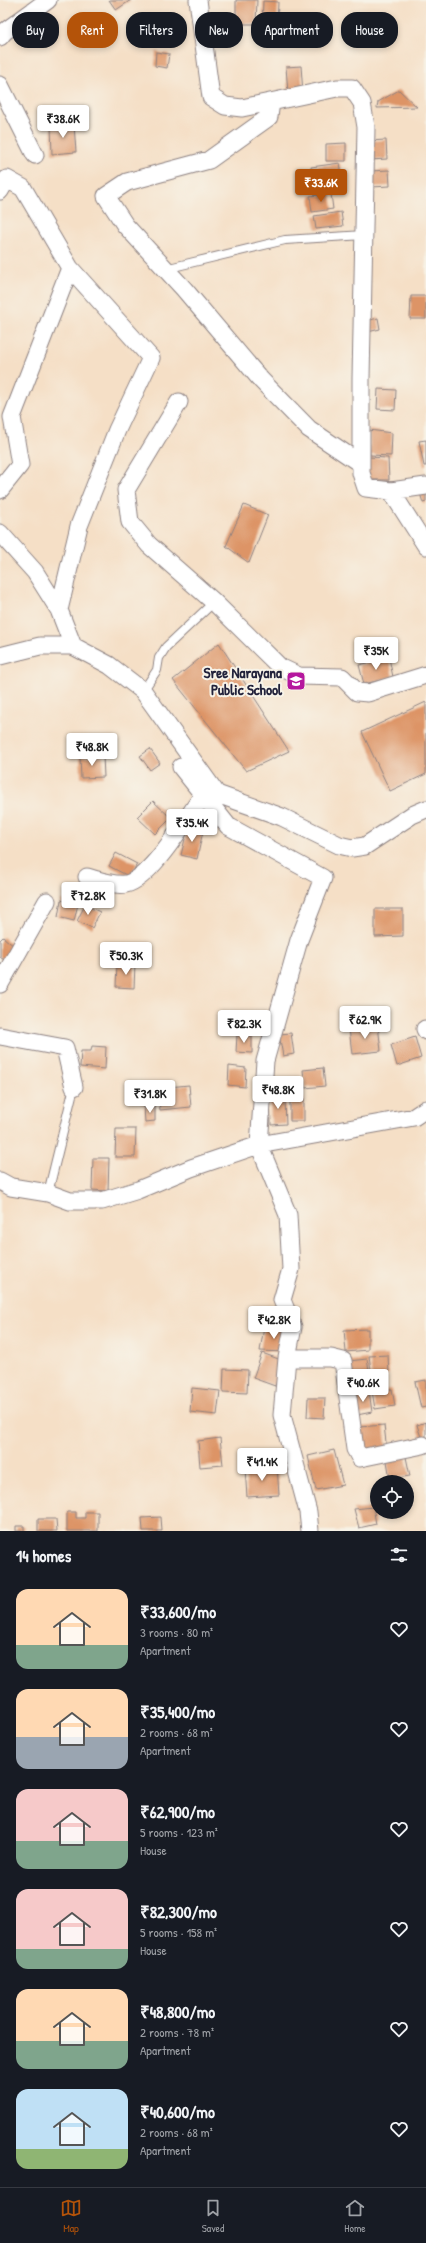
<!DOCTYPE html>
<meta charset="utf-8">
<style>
:root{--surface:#171b24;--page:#242831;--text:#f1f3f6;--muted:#9ea1a6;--line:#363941;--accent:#b45309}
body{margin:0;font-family:"Patrick Hand",sans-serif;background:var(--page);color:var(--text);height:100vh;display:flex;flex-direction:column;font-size:15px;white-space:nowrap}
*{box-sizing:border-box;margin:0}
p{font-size:13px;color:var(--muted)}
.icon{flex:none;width:22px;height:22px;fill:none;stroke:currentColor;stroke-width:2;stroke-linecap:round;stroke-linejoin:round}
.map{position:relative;height:1531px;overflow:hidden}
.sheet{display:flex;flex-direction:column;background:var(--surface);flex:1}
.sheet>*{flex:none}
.banner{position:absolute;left:12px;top:12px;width:402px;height:36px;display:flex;gap:8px}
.buttons{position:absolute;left:370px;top:1475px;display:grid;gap:8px}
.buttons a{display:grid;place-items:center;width:44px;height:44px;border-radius:50%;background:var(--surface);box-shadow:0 2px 6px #0003;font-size:20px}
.price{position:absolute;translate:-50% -34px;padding:0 9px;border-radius:4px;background:#fff;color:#222;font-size:13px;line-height:26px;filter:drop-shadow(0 1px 2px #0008)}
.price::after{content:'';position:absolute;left:50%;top:24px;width:12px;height:9px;margin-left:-6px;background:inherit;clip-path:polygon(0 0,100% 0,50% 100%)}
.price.current{background:var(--accent);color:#fff}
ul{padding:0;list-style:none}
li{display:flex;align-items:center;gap:12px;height:100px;padding:0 16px}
li span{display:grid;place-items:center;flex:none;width:112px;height:80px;border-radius:12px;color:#555}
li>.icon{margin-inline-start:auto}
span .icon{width:48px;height:48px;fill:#fffc;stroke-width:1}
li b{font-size:17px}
h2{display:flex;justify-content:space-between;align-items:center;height:48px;padding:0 16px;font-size:17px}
.chip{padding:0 14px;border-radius:16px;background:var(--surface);box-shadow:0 2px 6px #0003;font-size:14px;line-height:36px}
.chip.current{background:var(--accent);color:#fff}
.tabs{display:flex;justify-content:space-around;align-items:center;height:56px;border-top:1px solid var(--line);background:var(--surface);font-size:11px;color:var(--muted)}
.tabs a{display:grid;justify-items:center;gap:2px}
.tabs .current{color:var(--accent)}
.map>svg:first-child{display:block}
.building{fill:#dd9466}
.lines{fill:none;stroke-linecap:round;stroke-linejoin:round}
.lane-casing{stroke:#8c8080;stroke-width:10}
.street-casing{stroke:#8c8080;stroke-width:19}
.lane{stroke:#fff;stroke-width:8}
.street{stroke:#fff;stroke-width:17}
.labels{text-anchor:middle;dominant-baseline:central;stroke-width:4;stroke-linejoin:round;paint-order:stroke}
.poi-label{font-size:15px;font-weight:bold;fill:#22223b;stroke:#f7f3e8;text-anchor:end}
</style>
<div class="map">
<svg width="426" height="1531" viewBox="0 0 426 1531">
<rect width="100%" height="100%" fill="#f7f3e8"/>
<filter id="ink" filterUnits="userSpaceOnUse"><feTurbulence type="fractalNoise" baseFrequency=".025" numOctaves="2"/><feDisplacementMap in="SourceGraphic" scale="8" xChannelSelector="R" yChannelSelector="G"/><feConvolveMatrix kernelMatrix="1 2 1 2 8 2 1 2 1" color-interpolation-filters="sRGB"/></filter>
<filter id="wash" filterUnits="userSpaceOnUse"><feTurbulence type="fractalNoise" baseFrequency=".012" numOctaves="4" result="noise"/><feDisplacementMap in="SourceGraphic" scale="16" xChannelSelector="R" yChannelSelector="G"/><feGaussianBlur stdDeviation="0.9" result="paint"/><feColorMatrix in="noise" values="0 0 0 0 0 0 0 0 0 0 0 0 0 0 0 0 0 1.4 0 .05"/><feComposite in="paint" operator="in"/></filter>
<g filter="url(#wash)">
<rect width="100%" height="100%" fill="#f5dfc6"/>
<g id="blocks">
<!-- building -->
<path class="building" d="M109,0H131L116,10Z
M236,0H257L256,24H236Z
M263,1L278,2L277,28L262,27Z
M156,52L169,54L167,68L155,66Z
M301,66L303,93H288L286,67Z
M399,90L417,107L377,108L378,102Z
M74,125L76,152L52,154L51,126Z
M386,140L387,159L370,160L369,141Z
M346,143V161H326V144Z
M340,163L344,187L314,191L311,167Z
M389,170L390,186L371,187L370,171Z
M331,194L333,209L312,212L310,196Z
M341,212L343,226L316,229L314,216Z
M411,296H426V319H410Z
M378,318L380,329L368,332L366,321Z
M378,389L396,390L395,410L377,409Z
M369,430L392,433L391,456L370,455Z
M426,440V466H424L419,441Z
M368,457L388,458L389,480H368Z
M426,491V502L423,503L420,493Z
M244,505L268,515L249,563L226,546Z
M219,643L289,751L246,771L173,680Z
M389,658L393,677L364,684L359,665Z
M426,702V774L390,791L362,732Z
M150,749L160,763L150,770L140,756Z
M103,756L104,777L81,778L80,757Z
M153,801L171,818L155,834L137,817Z
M188,827L203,831L197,859L181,855Z
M116,853L137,864L130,877L109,866Z
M61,900L78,904L74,921L58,917Z
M85,905L100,912L92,928L77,921Z
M375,909H403V936L375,937Z
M3,937L15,947L4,960L0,957V940Z
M117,963L135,964L134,988L116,987Z
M378,1025L381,1051L352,1054L349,1028Z
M291,1033L294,1054L283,1056L279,1034Z
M237,1035L252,1036V1053L236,1052Z
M415,1037L421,1058L397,1066L391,1045Z
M92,1046L106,1047L105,1069L80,1067L81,1051H91Z
M229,1066L246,1068L245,1087L228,1085Z
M323,1068L325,1086L305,1088L303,1070Z
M142,1085H157L156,1105L141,1104Z
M189,1085L191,1107L160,1110L158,1088Z
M270,1094H280V1100H285L286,1124L271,1125Z
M290,1097H304V1121H290Z
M155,1106V1121L145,1122L144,1107Z
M116,1129H136L135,1157H115Z
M93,1158H109L108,1191L92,1190Z
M264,1327L288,1330L285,1352L260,1351Z
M368,1329V1350L346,1352L344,1330Z
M262,1353L284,1361L275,1386L253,1378Z
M388,1355L389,1374L372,1377L369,1356Z
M367,1359L370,1377L351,1380L349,1361Z
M224,1369L248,1370L247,1393L223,1392Z
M426,1380V1407L421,1408L415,1382Z
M192,1388L220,1391L217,1415L190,1412Z
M392,1389L395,1406L375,1409L372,1391Z
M369,1391L372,1412L357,1415L354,1393Z
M308,1398H325L324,1418L307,1417Z
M426,1422V1439L422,1440L417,1425Z
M384,1425L387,1451L362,1453L359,1427Z
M220,1438L223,1465L200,1467L198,1441Z
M334,1450L343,1485L316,1490L308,1456Z
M406,1457L410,1476L390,1479L387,1461Z
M277,1466L279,1495L247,1497L245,1468Z
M373,1507L376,1524L359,1528L354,1509Z
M67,1512H76V1518H85V1512H98V1531H67Z
M161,1517L162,1531H143L142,1518Z
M38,1519H56L57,1531H38Z
M16,1526H24V1531H16Z"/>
</g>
</g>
<g filter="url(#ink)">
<use href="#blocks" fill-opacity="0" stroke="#8c8080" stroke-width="1"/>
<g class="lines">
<!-- lane casing -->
<g class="lane-casing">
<path id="lane" d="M165,269L285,240L364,235
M143,691L157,670L159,658L166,647L214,602
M48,1193L74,1087"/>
</g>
<!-- street casing -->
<g class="street-casing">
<path id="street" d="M198,0L211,97L225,106L242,108L337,88H352L362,103L366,127L361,379V473L366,488L391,491L426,486
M0,37L4,32L48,0
M0,85L35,155
M271,102L269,117L209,160L127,182L106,196L125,225L184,289L261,380L309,429L361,464
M0,191L7,179L23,188L70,268L151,358L117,430L79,526L59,610
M179,402L126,490L130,522L149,545L214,602L280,667L299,676L342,677L357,692L368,693L426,675
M0,490L20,465L12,417L70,268
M391,491L426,546
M0,533L35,572L59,610L73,646
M0,656L40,646H73L109,665L143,691L217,794L282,817L339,845L352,848L365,846L412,815L426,809
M87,877C98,880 114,886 126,884C151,879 188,816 203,795
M0,984L47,901
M425,1029L426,1031
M0,1036L65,1048L74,1087
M0,1181L11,1187L48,1193L70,1201H102L138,1190L191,1168L259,1145L265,1061L299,940L323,878L228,826L181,767
M287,1358L282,1415L308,1512L310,1531
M423,1445L360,1458L355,1449L343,1361L331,1358H287L293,1327L282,1300L291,1269L288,1215L259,1145L414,1117L426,1109"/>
</g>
<!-- lane -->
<use href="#lane" class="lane"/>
<!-- street -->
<use href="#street" class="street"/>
</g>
</g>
<!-- icons -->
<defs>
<g id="school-square" transform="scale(1)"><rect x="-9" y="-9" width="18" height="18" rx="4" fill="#b5179e" stroke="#f7f3e8"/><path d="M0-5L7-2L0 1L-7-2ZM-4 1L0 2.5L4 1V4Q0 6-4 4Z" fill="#fff"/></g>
</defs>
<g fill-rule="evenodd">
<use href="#school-square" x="296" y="681"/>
</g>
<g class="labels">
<!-- poi labels -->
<g class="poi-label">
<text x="282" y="672">Sree Narayana<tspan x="282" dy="17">Public School</tspan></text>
</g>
</g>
</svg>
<div class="buttons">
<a><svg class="icon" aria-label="locate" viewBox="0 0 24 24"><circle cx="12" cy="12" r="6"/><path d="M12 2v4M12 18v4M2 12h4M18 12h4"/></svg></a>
</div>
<b class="price" style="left:63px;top:139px">₹38.6K</b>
<b class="price current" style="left:321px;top:203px">₹33.6K</b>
<b class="price" style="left:376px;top:671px">₹35K</b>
<b class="price" style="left:92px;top:767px">₹48.8K</b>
<b class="price" style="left:192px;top:843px">₹35.4K</b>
<b class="price" style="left:88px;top:916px">₹72.8K</b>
<b class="price" style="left:126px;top:976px">₹50.3K</b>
<b class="price" style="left:365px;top:1040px">₹62.9K</b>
<b class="price" style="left:244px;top:1044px">₹82.3K</b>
<b class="price" style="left:278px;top:1110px">₹48.8K</b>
<b class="price" style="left:150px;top:1114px">₹31.8K</b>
<b class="price" style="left:274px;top:1340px">₹42.8K</b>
<b class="price" style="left:363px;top:1403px">₹40.6K</b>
<b class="price" style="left:262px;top:1482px">₹41.4K</b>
<div class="banner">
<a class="chip">Buy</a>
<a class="chip current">Rent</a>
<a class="chip">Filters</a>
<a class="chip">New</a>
<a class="chip">Apartment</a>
<a class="chip">House</a>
</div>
</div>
<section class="sheet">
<h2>14 homes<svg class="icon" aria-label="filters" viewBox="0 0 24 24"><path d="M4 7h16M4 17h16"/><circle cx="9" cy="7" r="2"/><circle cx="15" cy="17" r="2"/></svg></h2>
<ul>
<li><span style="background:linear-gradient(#ffd9b3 70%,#7fa58c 0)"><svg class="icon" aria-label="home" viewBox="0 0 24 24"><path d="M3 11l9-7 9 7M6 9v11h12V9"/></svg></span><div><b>₹33,600/mo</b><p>3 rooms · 80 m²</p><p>Apartment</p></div><svg class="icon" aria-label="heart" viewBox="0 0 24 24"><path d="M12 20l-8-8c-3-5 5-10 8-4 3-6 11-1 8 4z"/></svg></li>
<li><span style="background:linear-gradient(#ffd9b3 60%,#9aa5b1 0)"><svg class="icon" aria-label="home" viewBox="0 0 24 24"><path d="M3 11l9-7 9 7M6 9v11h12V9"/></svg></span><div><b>₹35,400/mo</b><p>2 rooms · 68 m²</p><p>Apartment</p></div><svg class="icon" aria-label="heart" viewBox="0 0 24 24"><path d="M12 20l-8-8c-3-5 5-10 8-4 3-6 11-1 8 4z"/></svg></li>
<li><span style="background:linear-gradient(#f6c9c9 65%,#7fa58c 0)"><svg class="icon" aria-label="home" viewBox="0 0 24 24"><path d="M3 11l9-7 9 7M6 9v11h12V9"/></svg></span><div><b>₹62,900/mo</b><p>5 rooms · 123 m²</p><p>House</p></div><svg class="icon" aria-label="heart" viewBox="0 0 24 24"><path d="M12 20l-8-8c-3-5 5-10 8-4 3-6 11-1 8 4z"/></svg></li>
<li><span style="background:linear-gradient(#f6c9c9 75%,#7fa58c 0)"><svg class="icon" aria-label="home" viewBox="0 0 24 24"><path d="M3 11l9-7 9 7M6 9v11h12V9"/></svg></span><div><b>₹82,300/mo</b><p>5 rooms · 158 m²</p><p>House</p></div><svg class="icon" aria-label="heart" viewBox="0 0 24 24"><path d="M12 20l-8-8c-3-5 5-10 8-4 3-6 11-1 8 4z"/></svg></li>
<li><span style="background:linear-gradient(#ffd9b3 65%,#7fa58c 0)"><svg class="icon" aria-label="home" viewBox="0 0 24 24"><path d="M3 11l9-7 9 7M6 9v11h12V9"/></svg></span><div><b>₹48,800/mo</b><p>2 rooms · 78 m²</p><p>Apartment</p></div><svg class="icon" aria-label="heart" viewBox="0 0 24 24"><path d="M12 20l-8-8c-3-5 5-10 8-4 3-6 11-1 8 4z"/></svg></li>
<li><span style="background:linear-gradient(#bfe0f5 75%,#8fb573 0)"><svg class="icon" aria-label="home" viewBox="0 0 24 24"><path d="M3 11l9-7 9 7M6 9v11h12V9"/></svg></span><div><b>₹40,600/mo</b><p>2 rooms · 68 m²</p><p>Apartment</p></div><svg class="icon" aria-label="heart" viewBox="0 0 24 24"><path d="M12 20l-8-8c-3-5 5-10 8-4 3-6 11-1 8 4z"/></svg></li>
</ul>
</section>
<nav class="tabs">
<a class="current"><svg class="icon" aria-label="map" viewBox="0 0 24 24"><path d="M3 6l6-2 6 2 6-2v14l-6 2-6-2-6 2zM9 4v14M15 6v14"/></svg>Map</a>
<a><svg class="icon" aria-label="saved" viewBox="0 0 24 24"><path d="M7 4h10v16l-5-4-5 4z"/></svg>Saved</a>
<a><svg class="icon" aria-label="home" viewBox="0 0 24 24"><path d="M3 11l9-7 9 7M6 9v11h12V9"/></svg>Home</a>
</nav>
